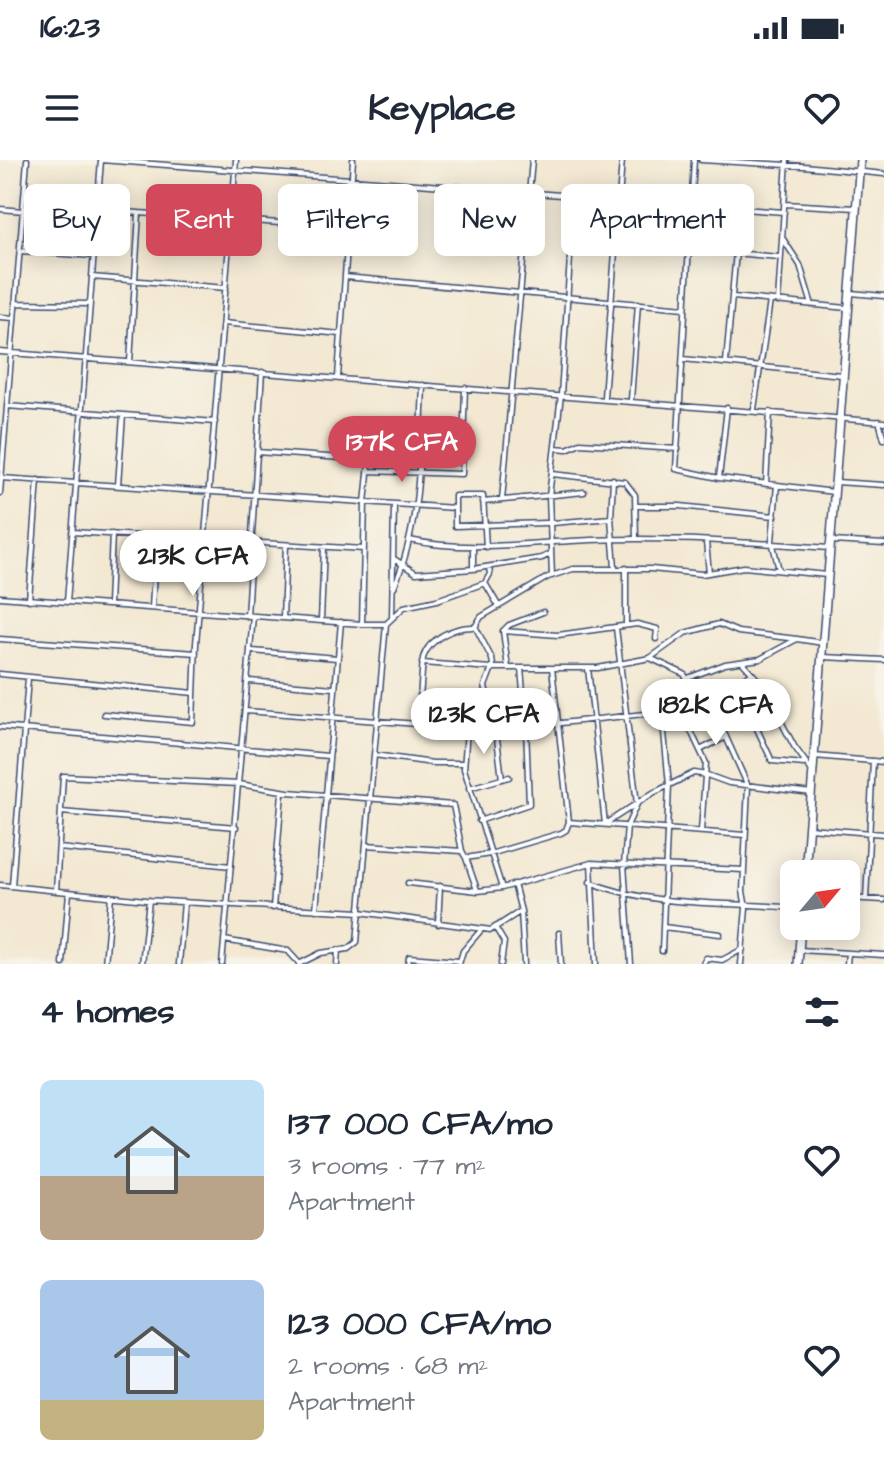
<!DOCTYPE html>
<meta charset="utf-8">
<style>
:root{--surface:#fff;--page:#f2f2f3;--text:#1f2937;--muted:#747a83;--accent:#d1495b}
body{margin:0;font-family:"Architects Daughter",sans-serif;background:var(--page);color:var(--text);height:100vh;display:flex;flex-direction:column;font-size:30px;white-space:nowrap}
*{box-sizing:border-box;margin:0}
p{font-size:26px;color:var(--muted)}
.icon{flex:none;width:44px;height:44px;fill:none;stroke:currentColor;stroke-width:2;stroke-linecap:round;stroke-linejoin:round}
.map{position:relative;height:804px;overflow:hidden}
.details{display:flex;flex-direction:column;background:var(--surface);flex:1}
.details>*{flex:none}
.top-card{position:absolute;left:24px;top:24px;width:836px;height:72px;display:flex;gap:16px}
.needle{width:52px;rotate:61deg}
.tools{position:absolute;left:780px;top:700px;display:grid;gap:16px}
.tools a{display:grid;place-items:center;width:80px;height:80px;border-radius:12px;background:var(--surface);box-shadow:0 4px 20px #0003;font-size:40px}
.price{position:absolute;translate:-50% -68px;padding:0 18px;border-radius:28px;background:#fff;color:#222;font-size:26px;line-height:52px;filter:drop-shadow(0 2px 4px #0008)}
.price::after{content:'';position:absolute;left:50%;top:48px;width:24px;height:18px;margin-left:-12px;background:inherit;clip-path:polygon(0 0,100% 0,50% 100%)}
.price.on{background:var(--accent);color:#fff}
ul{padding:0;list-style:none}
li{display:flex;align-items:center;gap:24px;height:200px;padding:0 40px}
li span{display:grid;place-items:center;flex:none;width:224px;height:160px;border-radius:12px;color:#555}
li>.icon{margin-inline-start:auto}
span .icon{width:96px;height:96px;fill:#fffc;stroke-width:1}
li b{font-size:34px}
h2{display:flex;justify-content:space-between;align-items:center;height:96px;padding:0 40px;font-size:34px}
.chip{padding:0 28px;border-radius:12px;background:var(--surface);box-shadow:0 4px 20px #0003;font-size:28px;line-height:72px}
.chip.on{background:var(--accent);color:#fff}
.status{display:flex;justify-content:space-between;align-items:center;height:56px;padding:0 40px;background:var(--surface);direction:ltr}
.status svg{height:22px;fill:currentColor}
header{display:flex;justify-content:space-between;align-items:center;height:104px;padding:0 40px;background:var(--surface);font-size:36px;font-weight:700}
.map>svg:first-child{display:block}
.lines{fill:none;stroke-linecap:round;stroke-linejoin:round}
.minor-casing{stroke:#3b4b6f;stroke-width:7}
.primary-casing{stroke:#3b4b6f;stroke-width:10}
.minor{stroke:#fff;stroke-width:4}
.primary{stroke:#fff;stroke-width:7}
</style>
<div class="status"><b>16:23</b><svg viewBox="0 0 49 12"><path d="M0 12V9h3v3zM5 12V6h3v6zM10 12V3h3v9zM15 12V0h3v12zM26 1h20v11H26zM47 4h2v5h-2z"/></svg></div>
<header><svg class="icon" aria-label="menu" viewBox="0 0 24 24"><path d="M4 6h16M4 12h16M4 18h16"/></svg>Keyplace<svg class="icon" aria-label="heart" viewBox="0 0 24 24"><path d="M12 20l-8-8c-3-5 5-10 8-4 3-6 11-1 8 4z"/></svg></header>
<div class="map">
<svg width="884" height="804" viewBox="0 0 884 804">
<rect width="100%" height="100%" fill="#f7f3e8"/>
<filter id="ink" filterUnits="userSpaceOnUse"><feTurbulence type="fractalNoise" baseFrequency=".0125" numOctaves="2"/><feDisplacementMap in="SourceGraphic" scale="16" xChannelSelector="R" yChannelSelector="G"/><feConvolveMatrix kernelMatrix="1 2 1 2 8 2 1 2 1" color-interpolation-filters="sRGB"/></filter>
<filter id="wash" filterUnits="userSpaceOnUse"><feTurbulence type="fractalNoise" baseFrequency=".006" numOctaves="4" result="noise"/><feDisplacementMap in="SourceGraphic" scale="32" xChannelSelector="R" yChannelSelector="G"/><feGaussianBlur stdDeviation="1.8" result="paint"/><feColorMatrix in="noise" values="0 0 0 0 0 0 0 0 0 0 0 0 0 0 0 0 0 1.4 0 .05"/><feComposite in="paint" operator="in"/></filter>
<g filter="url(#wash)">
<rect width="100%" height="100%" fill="#f3e8d2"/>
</g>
<g filter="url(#ink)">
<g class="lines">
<!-- minor casing -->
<g class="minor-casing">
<path id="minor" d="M101,0L784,52
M694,0L676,309L719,318L834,332
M701,0L804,6L884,14
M785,44L856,48
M0,49L97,57
M97,50L348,68
M783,79L800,105L812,145
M690,89L779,97
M20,91L94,96
M92,117L226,128
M345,117L685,148
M851,133L884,136
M733,137L847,148
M778,142L787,0
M15,143L89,144
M0,157L14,158
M223,163L341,174
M0,192L884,262
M683,199L842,215
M130,202L139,53
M726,202L736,92
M338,217L353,0
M604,237L622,0
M631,240L638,143
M7,246L215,262
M754,249L770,141
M879,261L884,279
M555,288L567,289L580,283L678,289
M257,292L370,300
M368,311L462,314L465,228
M552,314L625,322L635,335L636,379
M1,318L455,348
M719,318L727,248
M613,319L611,358L615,407
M836,322L884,325
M766,324L770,252
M118,325L123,255
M777,325L772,381L779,410
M0,333L27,0
M502,340L532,0
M483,342L584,332
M636,346H680L775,356
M72,372L364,389
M409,380C469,393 531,382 591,380C670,377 750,382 829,388
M832,381L884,384
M706,382L709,413
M486,387C485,370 484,353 483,336H455V366L545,363H552L611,358
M394,399L416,413L473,409L542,398L550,394
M473,408V387
M552,416L549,336L561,235L574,37
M485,423L498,445
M394,427C421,365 420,292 423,225
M0,437L362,464H386L404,447L437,440L485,423L490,414L489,407
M29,440L38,320
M67,442L101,0
M109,445L112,374
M152,448L156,377
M247,456L262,212
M283,458L286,385
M392,458L394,345
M321,460L324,387
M362,464L365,343L370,294L388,280L422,260
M626,465V408
M476,468L492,499L493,505L485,526L488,538L509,569
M616,468L637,644L627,666L624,705L631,804
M503,471L558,475L637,464L657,469L656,479
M503,471L509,465L543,452
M503,471L508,508
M0,479L196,493
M252,491L337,498
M823,497L884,500
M650,498L684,514L699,541
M742,502L760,522L794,586L812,611
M422,503L491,508H598L650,498L685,473L719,464L738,472L797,479
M588,508L605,664L653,633L694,613L707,615L729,623L812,633
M0,514L194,533
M688,518L725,504L760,499L797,479L823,483
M249,521L334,528
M736,524L772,601L804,604
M708,537L748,626L743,731L746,748L741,804
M421,539L494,547
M681,550L706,603L701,671
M246,551L497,570L681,550L752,514
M104,554L193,562L196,484L236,0
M418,566L423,498C429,478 455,466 475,467L481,457L548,417L573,409H651L702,414L744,407L827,415
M0,567L328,596
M467,570L464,609L502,728
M496,570L502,619
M700,590L726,577
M374,595L433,603H463
M814,596L884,602
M469,628L509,617
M61,652L236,667
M479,661L529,644L526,568L521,508
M569,662L745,675
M809,668L884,674
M366,685L462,691
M59,688L231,706
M466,698L477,730
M591,703L596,804
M590,722C653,748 728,741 794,748
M408,723L478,731L502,728L591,703L744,710
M514,724L521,751L524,804
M0,725L146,740L360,752L491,770L521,751
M12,726L28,518
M56,731L63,616L239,624L288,632L453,645L462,691L466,698L490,694L561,673L566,670L569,662L552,508
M846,738L884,740
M866,739L873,601
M273,748L282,632
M316,750L341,462
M438,764L440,726
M495,767L504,782L501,804
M663,767L720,774
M559,773L561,804
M224,780L288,791L299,803
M799,790L884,795
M662,791L669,625L662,551
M63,804L69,732
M105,804L111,736
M142,804L149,740
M179,804L184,742
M222,804L253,456
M299,804L321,793L348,789L357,782L386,464
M337,804L338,790
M408,804L409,797L459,801
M459,804L463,791L482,769
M703,804L706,798L722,800L743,789
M847,804L848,793"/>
</g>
<!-- primary casing -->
<g class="primary-casing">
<path id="primary" d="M805,714L860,0
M798,804L801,766"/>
</g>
<!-- minor -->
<use href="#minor" class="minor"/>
<!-- primary -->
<use href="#primary" class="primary"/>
</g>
</g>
</svg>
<div class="tools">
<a><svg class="needle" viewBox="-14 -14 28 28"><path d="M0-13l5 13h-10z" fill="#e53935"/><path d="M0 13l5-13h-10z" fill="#747a83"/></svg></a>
</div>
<b class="price on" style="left:402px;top:324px">137K CFA</b>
<b class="price" style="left:193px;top:438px">213K CFA</b>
<b class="price" style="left:716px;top:587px">182K CFA</b>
<b class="price" style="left:484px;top:596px">123K CFA</b>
<div class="top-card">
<a class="chip">Buy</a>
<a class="chip on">Rent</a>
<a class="chip">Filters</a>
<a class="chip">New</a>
<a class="chip">Apartment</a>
</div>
</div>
<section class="details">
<h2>4 homes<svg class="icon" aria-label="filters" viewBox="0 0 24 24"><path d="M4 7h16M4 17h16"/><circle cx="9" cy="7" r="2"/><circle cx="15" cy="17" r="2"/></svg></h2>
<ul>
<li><span style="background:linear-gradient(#bfe0f5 60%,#b9a48a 0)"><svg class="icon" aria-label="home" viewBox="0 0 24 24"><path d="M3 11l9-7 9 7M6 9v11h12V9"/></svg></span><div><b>137 000 CFA/mo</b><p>3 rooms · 77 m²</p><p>Apartment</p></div><svg class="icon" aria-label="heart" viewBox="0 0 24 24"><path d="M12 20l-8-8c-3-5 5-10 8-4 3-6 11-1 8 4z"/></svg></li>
<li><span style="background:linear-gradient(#a9c7e8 75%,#c2b280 0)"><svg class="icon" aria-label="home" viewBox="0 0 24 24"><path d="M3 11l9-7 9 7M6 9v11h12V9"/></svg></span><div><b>123 000 CFA/mo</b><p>2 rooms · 68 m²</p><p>Apartment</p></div><svg class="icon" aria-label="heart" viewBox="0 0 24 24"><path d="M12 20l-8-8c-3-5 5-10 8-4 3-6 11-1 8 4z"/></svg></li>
</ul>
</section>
